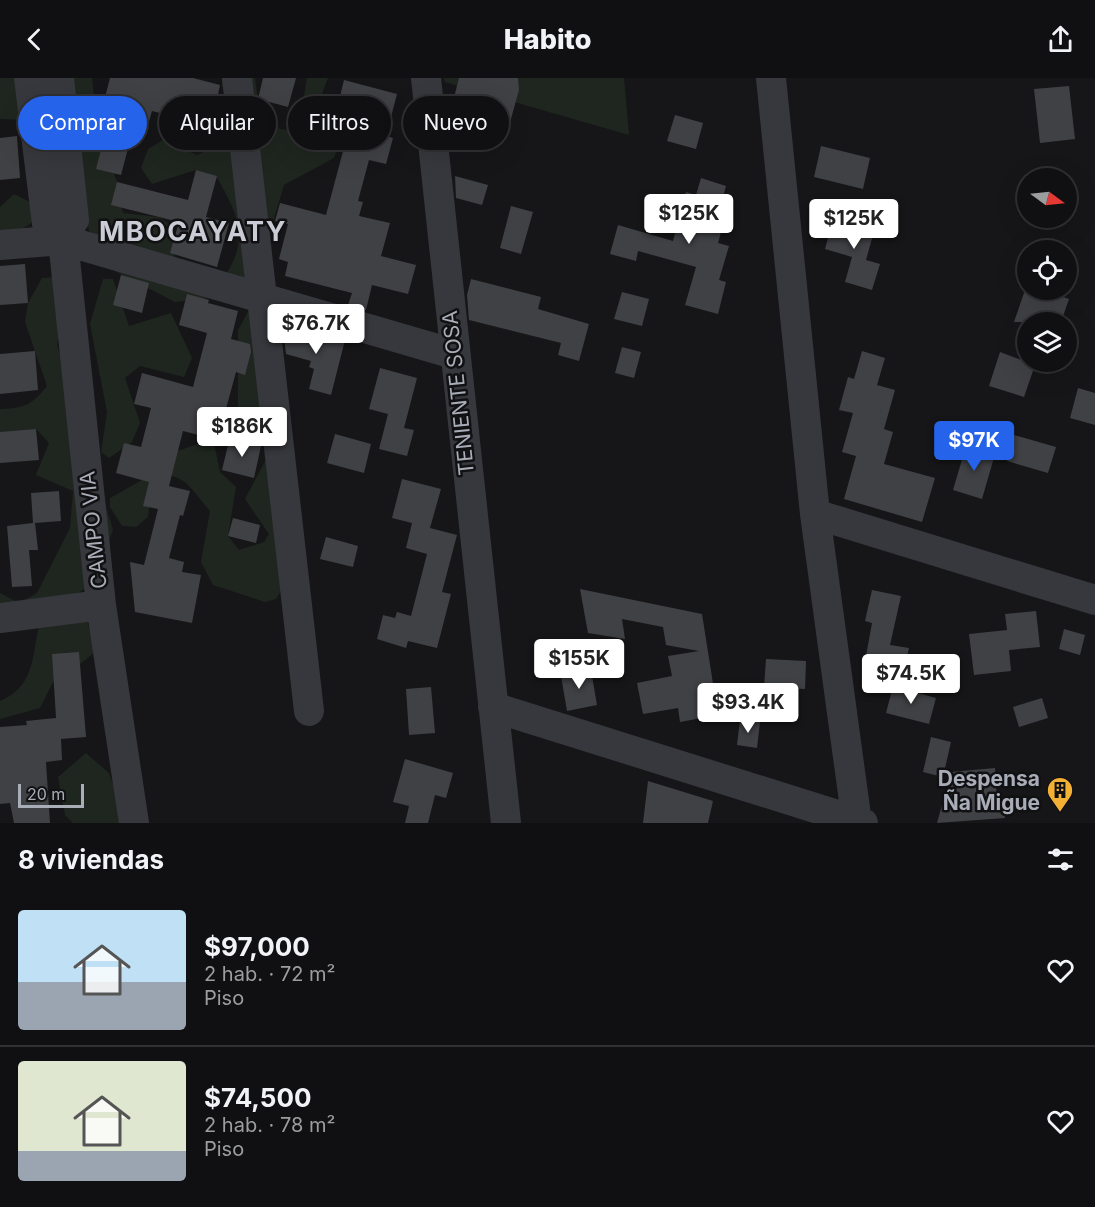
<!DOCTYPE html>
<html lang="es">
<meta charset="utf-8">
<style>
:root{--surface:#101012;--page:#19191b;--text:#f1f3f6;--muted:#9c9d9f;--line:#303032;--accent:#2563eb}
body{margin:0;font-family:Inter,sans-serif;background:var(--page);color:var(--text);height:100vh;display:flex;flex-direction:column;font-size:22px;white-space:nowrap}
*{box-sizing:border-box;margin:0}
p{font-size:20px;color:var(--muted)}
.icon{flex:none;width:33px;height:33px;fill:none;stroke:currentColor;stroke-width:2;stroke-linecap:round;stroke-linejoin:round}
.map{position:relative;height:745px;overflow:hidden}
.details{display:flex;flex-direction:column;background:var(--surface);flex:1}
.details>*{flex:none}
.banner{position:absolute;left:18px;top:18px;width:600px;height:54px;display:flex;gap:12px}
.needle{width:39px;rotate:105deg}
.controls{position:absolute;left:1017px;top:90px;display:grid;gap:12px}
.controls a{display:grid;place-items:center;width:60px;height:60px;border-radius:50%;background:var(--surface);box-shadow:0 6px 24px #0002,0 0 0 2px var(--line);font-size:30px}
.scale{position:absolute;left:18px;bottom:15px;width:66px;box-sizing:border-box;padding-left:6px;border:3px solid #a8adb8;border-top:0;font-size:16px;line-height:21px;white-space:nowrap;color:#a8adb8;-webkit-text-stroke:4px #111113;paint-order:stroke}
.price{position:absolute;translate:-50% -51px;padding:0 14px;border-radius:6px;background:#fff;color:#222;font-size:20px;line-height:39px;filter:drop-shadow(0 2px 3px #0008)}
.price::after{content:'';position:absolute;left:50%;top:36px;width:18px;height:14px;margin-left:-9px;background:inherit;clip-path:polygon(0 0,100% 0,50% 100%)}
.price.selected{background:var(--accent);color:#fff}
ul{padding:0;list-style:none}
li{display:flex;align-items:center;gap:18px;height:150px;padding:0 18px}
li+li{border-top:2px solid var(--line)}
li span{display:grid;place-items:center;flex:none;width:168px;height:120px;border-radius:6px;color:#555}
li>.icon{margin-inline-start:auto}
span .icon{width:72px;height:72px;fill:#fffc;stroke-width:1}
li b{font-size:26px}
h2{display:flex;justify-content:space-between;align-items:center;height:72px;padding:0 18px;font-size:26px}
.chip{padding:0 21px;border-radius:27px;background:var(--surface);box-shadow:0 6px 24px #0002,0 0 0 2px var(--line);font-size:21px;line-height:54px}
.chip.selected{background:var(--accent);color:#fff}
header{display:flex;justify-content:space-between;align-items:center;height:78px;padding:0 18px;background:var(--surface);font-size:27px;font-weight:800}
.map>svg:first-child{display:block}
.green{fill:#1e261f}
.building{fill:#404145}
.lines{fill:none;stroke-linecap:round;stroke-linejoin:round}
.minor{stroke:#37383d;stroke-width:30}
.labels{text-anchor:middle;dominant-baseline:central;stroke-width:5;stroke-linejoin:round;paint-order:stroke}
.street-label{font-size:21px;fill:#a8adb8;stroke:#111113}
.poi-label{font-size:21px;font-weight:bold;fill:#a8adb8;stroke:#111113;text-anchor:end}
.district-label{font-size:27px;font-weight:bold;letter-spacing:1.5px;fill:#c9ccd4;stroke:#111113}
</style>
<header><svg class="icon" aria-label="back" viewBox="0 0 24 24"><path d="M15 5l-7 7 7 7"/></svg>Habito<svg class="icon" aria-label="share" viewBox="0 0 24 24"><path d="M12 15V3M7 8l5-5 5 5M5 13v7h14v-7"/></svg></header>
<div class="map">
<svg width="1095" height="745" viewBox="0 0 1095 745">
<rect width="100%" height="100%" fill="#161618"/>
<!-- green -->
<path class="green" d="M0,0H32L25,42L0,41Z
M69,0H92L96,39L117,104L123,135L158,139L170,147L176,187L224,199C251,161 237,134 216,98L196,92L152,106L141,90L148,71L163,62L197,77L214,69L231,49V26L222,8V0H255L258,21L280,51L298,53L307,0H328L317,29L340,63L334,80L284,107L254,206L238,217L175,224L107,189L91,163L70,56Z
M444,0H624L629,57L445,4Z
M14,116L32,125L34,143L0,166V129Z
M61,199L67,216L57,267L113,452L94,504L60,528L84,530L95,574L80,586L58,594L40,630L0,641V623C34,609 32,580 39,547L0,538V515L19,525L37,515L70,450L73,413L36,397L49,365L36,351L0,357V331C25,330 32,327 47,308L25,244L28,225L42,200Z
M103,201H113L129,248L171,235L192,280L184,299L140,288L125,300L140,345L132,364L109,380L101,374L107,334L90,246Z
M249,232L297,486L276,521L265,524L213,507L201,484L210,433C189,409 187,396 153,396L148,439L136,449L122,448L110,429V420L142,402L155,381L206,363L214,365L220,394L236,409L228,458L239,472L264,464L269,456L245,421L270,374L238,334V252Z
M86,675L109,695L126,745H73L65,737L58,699Z"/>
<!-- building -->
<path class="building" d="M110,0H193L220,7L208,64L182,57L186,42L152,33L148,47L135,44L121,97L96,91L110,37L101,35Z
M263,0H296L288,29L258,21Z
M459,0H518L519,12L506,59L448,43Z
M344,2L397,16L386,58L393,60L386,86L369,82L358,123L363,124L359,138L390,145L381,178L416,187L408,216L372,207L366,232L348,227L352,215L285,198L288,184L279,181L288,146L275,143L280,125L326,137L350,47L334,43Z
M1069,8L1075,61L1040,65L1034,11Z
M675,37L703,45L696,71L667,63Z
M17,58L20,100L0,102V60Z
M821,68L870,80L863,111L814,99Z
M196,92L217,98L206,139L229,145L217,189L170,175L179,144L111,127L117,104L188,122Z
M455,98L488,107L482,127L456,120Z
M701,100L726,108L718,138L725,140L718,165L729,168L719,202L726,204L718,236L685,227L696,189L638,173L636,183L610,176L618,147L673,163L686,114L696,117Z
M511,128L533,134L521,176L500,170Z
M834,138L875,150L866,182L880,186L872,212L845,204L852,179L825,171Z
M25,186L28,225L0,227V188Z
M121,197L149,205L142,235L113,227Z
M471,201L541,219L538,231L589,246L579,283L558,277L561,265L469,242L467,217Z
M1025,212H1041L1069,221L1061,244H1014Z
M622,214L649,221L642,248L614,241Z
M187,216L209,222L208,225L238,233L231,261L250,266L251,274L245,297L236,294L224,338L228,339L222,363L183,353L169,408L190,413L183,438L180,437L169,480L184,484L182,494L201,497L192,545L135,534L130,484L144,487L158,431L143,428L149,404L116,395L124,365L141,369L151,330L134,326L142,295L193,309L207,255L179,247Z
M288,245L345,262L331,317L309,311L314,291L309,289L311,283L286,276L284,260Z
M622,269L641,274L634,300L615,295Z
M35,273L38,312L0,316V276Z
M862,273L885,280L877,307L895,312L884,351L893,354L884,386L935,400L922,444L844,421L856,378L842,374L853,335L839,332L848,299L854,301Z
M1000,274L1035,287L1024,319L989,308Z
M380,290L417,300L404,350L414,352L407,378L379,371L388,336L369,331Z
M1078,310L1095,315V347L1070,340Z
M36,351L39,382L0,385V354Z
M335,356L371,366L364,395L327,385Z
M1014,357L1056,369L1048,395L1007,383Z
M230,359L261,368L254,400L222,392Z
M966,368L995,376L982,421L953,412Z
M402,401L441,411L430,450L457,457L442,514L451,516L437,570L408,563L406,570L377,561L383,537L395,540L397,534L411,538L427,476L406,470L412,445L392,440Z
M59,413L61,443L35,445L38,472H29L32,508L12,509L7,448L33,445L31,415Z
M233,440L260,447L256,465L228,458Z
M326,459L358,468L353,489L320,481Z
M580,511L702,536L718,637L680,644L678,630L643,636L637,605L672,598L668,578L699,573L666,567L663,549L622,541L625,561L588,555Z
M872,512L901,518L890,567L909,570L903,597L864,589L872,545L865,543Z
M1036,533L1040,569L1009,572L1011,593L974,597L969,556L1007,552L1005,536Z
M1064,551L1085,557L1080,577L1059,571Z
M79,574L86,659L61,661L62,682L46,684L50,745H14L10,725L0,726V649L27,647L26,643L56,640L52,576Z
M766,581L806,583L805,611L764,609Z
M591,592L597,627L567,633L561,598Z
M893,608L936,620L929,646L886,635Z
M431,609L435,655L409,657L406,611Z
M1042,620L1048,640L1019,649L1013,629Z
M740,641L760,644L757,670L737,667Z
M931,659L951,664L943,699L923,694Z
M405,681L453,695L446,720L435,717L428,745H405L409,728L393,724Z
M995,690L997,719H1005V740L937,745L951,694Z
M648,703L713,723L708,745H643Z"/>
<g class="lines">
<!-- minor -->
<path class="minor" d="M29,0L47,146L62,157
M59,0L74,142L62,157L63,162L101,527L134,745
M237,0L309,633
M426,0L506,745
M771,0L815,436L857,745
M0,167L63,162L454,276
M815,436L1095,522
M0,540L101,527
M493,629L863,745"/>
</g>
<!-- icons -->
<defs>
<g id="building-pin" transform="scale(1.35)"><path d="M0 17L-7.5 6A9.5 9.5 0 1 1 7.5 6Z" fill="#f2b134" stroke="#111113"/><path d="M-4-6H4V6H1V3H-1V6H-4ZM-2.5-4.3h1.7v1.8h-1.7ZM.8-4.3h1.7v1.8H.8ZM-2.5-1h1.7V.8h-1.7ZM.8-1h1.7V.8H.8Z" fill="#111"/></g>
</defs>
<g fill-rule="evenodd">
<use href="#building-pin" x="1060" y="712"/>
</g>
<g class="labels">
<!-- street labels -->
<g class="street-label">
<text transform="translate(458 315) rotate(-96)">TENIENTE SOSA</text>
<text transform="translate(93 452) rotate(-96)">CAMPO VIA</text>
</g>
<!-- poi labels -->
<g class="poi-label">
<text x="1040" y="700">Despensa<tspan x="1040" dy="24">Ña Migue</tspan></text>
</g>
<!-- district labels -->
<g class="district-label">
<text x="193" y="153">MBOCAYATY</text>
</g>
</g>
</svg>
<div class="controls">
<a><svg class="needle" viewBox="-14 -14 28 28"><path d="M0-13l5 13h-10z" fill="#e53935"/><path d="M0 13l5-13h-10z" fill="#9c9d9f"/></svg></a>
<a><svg class="icon" aria-label="locate" viewBox="0 0 24 24"><circle cx="12" cy="12" r="6"/><path d="M12 2v4M12 18v4M2 12h4M18 12h4"/></svg></a>
<a><svg class="icon" aria-label="layers" viewBox="0 0 24 24"><path d="M12 4l9 5-9 5-9-5zM3 14l9 5 9-5"/></svg></a>
</div>
<div class="scale">20 m</div>
<b class="price" style="left:689px;top:167px">$125K</b>
<b class="price" style="left:854px;top:172px">$125K</b>
<b class="price" style="left:316px;top:277px">$76.7K</b>
<b class="price" style="left:242px;top:380px">$186K</b>
<b class="price selected" style="left:974px;top:394px">$97K</b>
<b class="price" style="left:579px;top:612px">$155K</b>
<b class="price" style="left:911px;top:627px">$74.5K</b>
<b class="price" style="left:748px;top:656px">$93.4K</b>
<div class="banner">
<a class="chip selected">Comprar</a>
<a class="chip">Alquilar</a>
<a class="chip">Filtros</a>
<a class="chip">Nuevo</a>
</div>
</div>
<section class="details">
<h2>8 viviendas<svg class="icon" aria-label="filters" viewBox="0 0 24 24"><path d="M4 7h16M4 17h16"/><circle cx="9" cy="7" r="2"/><circle cx="15" cy="17" r="2"/></svg></h2>
<ul>
<li><span style="background:linear-gradient(#bfe0f5 60%,#9aa5b1 0)"><svg class="icon" aria-label="home" viewBox="0 0 24 24"><path d="M3 11l9-7 9 7M6 9v11h12V9"/></svg></span><div><b>$97,000</b><p>2 hab. · 72 m²</p><p>Piso</p></div><svg class="icon" aria-label="heart" viewBox="0 0 24 24"><path d="M12 20l-8-8c-3-5 5-10 8-4 3-6 11-1 8 4z"/></svg></li>
<li><span style="background:linear-gradient(#dfe7d0 75%,#9aa5b1 0)"><svg class="icon" aria-label="home" viewBox="0 0 24 24"><path d="M3 11l9-7 9 7M6 9v11h12V9"/></svg></span><div><b>$74,500</b><p>2 hab. · 78 m²</p><p>Piso</p></div><svg class="icon" aria-label="heart" viewBox="0 0 24 24"><path d="M12 20l-8-8c-3-5 5-10 8-4 3-6 11-1 8 4z"/></svg></li>
</ul>
</section>
